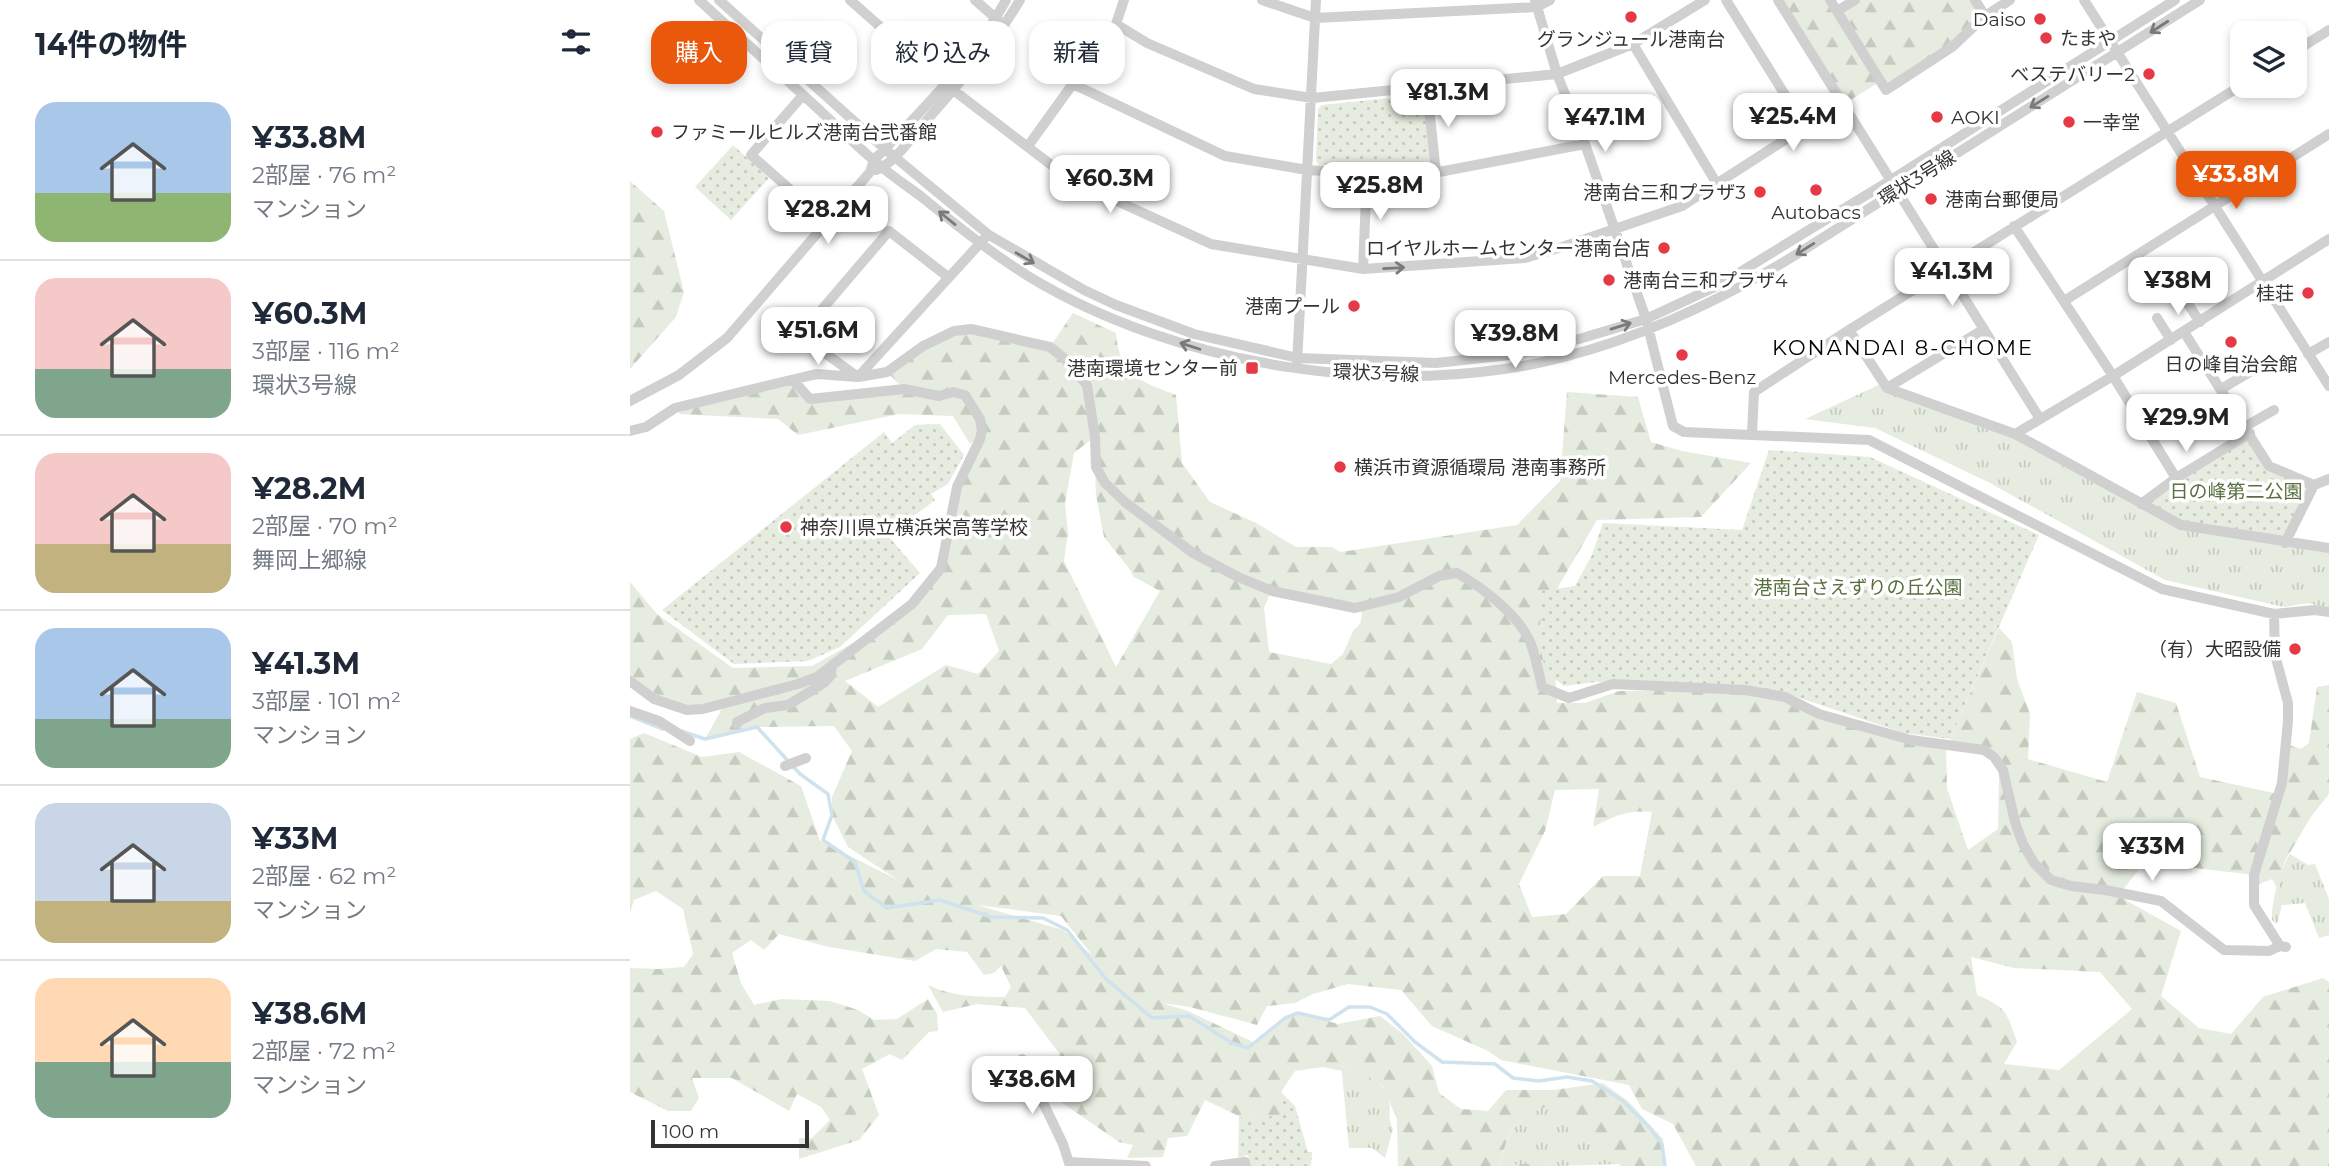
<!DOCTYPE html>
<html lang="ja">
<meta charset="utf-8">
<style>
:root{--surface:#fff;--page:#f6f6f7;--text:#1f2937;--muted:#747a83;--line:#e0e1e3;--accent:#ea580c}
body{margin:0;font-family:Montserrat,"Noto Sans JP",sans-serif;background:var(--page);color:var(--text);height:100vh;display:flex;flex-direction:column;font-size:26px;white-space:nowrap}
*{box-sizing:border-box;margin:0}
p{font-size:23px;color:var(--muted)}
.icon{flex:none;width:38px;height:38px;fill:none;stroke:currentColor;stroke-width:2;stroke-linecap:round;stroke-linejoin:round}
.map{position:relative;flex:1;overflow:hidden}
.details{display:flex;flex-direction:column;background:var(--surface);width:630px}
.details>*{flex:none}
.banner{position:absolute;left:21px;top:21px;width:665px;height:63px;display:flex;gap:14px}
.buttons{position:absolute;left:1600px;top:21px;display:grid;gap:14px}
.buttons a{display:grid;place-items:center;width:77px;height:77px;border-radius:14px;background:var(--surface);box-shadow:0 4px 10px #0003;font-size:35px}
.scale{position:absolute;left:21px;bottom:18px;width:158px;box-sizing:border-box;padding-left:7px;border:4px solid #333;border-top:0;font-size:19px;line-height:24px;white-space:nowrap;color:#333;-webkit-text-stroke:5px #fff;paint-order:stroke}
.price{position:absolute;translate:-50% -60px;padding:0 16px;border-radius:14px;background:#fff;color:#222;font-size:23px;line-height:46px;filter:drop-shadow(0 2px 4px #0008)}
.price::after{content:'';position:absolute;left:50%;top:42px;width:21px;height:16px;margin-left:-10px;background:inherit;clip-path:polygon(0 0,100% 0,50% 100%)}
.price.on{background:var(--accent);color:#fff}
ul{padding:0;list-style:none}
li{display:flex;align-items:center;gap:21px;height:175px;padding:0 35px}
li+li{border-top:2px solid var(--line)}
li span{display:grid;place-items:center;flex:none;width:196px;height:140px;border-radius:21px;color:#555}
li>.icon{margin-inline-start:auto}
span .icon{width:84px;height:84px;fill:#fffc;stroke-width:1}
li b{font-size:30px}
h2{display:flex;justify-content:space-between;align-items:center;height:84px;padding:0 35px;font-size:30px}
.tag{padding:0 24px;border-radius:21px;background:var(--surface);box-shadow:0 4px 10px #0003;font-size:24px;line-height:63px}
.tag.on{background:var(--accent);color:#fff}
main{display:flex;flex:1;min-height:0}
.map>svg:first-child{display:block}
.grass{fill:url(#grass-tufts)}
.forest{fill:url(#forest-firs);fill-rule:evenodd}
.park{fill:url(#park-dots)}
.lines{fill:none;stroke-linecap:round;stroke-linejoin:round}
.stream{stroke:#cfe2ee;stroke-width:3.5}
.minor{stroke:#d0d0d0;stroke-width:10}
.oneway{stroke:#7a7a7a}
.poi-dot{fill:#e63946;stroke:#fff;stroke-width:2.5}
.labels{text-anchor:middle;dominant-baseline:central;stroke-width:7;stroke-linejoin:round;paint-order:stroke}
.poi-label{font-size:19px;fill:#333;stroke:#fff;text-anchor:end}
.street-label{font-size:19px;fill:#333;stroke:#fff}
.park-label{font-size:19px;fill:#56703f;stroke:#fff}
.neighbourhood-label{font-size:21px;letter-spacing:2px;fill:#000;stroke:#fff}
</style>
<main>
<section class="details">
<h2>14件の物件<svg class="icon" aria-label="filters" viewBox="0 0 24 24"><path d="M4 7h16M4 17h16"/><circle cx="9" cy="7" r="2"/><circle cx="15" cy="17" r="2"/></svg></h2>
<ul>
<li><span style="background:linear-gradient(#a9c7e8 65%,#8fb573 0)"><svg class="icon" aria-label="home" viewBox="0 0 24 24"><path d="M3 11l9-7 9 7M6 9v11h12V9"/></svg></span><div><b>¥33.8M</b><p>2部屋 · 76 m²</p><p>マンション</p></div></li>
<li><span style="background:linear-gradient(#f6c9c9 65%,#7fa58c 0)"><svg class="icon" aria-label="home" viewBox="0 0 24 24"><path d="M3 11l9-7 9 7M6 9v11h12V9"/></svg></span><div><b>¥60.3M</b><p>3部屋 · 116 m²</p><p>環状3号線</p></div></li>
<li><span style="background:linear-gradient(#f6c9c9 65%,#c2b280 0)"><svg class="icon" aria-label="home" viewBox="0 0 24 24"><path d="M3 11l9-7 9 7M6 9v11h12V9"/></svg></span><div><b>¥28.2M</b><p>2部屋 · 70 m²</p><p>舞岡上郷線</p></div></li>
<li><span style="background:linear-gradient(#a9c7e8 65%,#7fa58c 0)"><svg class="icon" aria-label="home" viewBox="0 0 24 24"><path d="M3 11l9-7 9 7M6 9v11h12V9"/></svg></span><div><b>¥41.3M</b><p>3部屋 · 101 m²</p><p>マンション</p></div></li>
<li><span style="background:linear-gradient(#c9d6e8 70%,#c2b280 0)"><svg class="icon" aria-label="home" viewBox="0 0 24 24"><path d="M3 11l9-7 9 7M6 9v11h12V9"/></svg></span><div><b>¥33M</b><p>2部屋 · 62 m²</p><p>マンション</p></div></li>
<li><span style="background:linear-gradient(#ffd9b3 60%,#7fa58c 0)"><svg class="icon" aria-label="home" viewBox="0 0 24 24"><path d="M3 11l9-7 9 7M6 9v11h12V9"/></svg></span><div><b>¥38.6M</b><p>2部屋 · 72 m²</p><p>マンション</p></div></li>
</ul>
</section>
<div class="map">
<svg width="1699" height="1166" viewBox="0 0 1699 1166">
<defs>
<pattern id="grass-tufts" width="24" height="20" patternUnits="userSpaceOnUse" patternTransform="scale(1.75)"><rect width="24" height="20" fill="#e6ecdf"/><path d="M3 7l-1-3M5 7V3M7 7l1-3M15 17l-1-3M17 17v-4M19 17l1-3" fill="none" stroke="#c6cbc0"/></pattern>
<pattern id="forest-firs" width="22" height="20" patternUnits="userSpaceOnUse" patternTransform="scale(1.75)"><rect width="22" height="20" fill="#e6ecdf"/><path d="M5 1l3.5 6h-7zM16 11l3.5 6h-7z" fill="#c6cbc0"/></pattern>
<pattern id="park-dots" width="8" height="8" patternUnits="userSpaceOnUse" patternTransform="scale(1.75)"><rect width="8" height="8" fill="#e6ecdf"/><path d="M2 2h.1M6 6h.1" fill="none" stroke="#c6cbc0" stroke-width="1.8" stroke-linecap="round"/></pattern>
</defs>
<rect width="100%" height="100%" fill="#fff"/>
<!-- grass -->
<path class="grass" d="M1253,383L1385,434L1511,504L1699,548V608L1678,603L1654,607L1535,580L1360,483L1245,428L1175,419Z
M1660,854L1678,865L1685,864L1699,899V935L1689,938L1675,903L1652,905L1647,924L1642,920C1641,901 1650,871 1660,854Z
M711,1062C728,1071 756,1079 759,1101C761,1114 757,1116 763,1129L755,1158L742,1148H719Z
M919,1104L941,1131L991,1164L928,1166L925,1163L869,1166C881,1127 882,1123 919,1104Z"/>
<!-- forest -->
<path class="forest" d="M1148,0H1200L1207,11L1225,0H1345L1355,16L1256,90L1251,81L1214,104Z
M0,181L34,211L54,292L46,317L0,369Z
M443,313L486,333C489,375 511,382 546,395L552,463L580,502L626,523L666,547H701L711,552L887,525L930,481L937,392L1008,397L1021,442L1052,451L1121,463L1071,517L967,520L921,599L927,703H955L989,691L1115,690L1155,697L1189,714L1316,744L1317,788L1338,850L1368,829L1369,776L1373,770L1364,757L1328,745L1320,739L1369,628L1382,642L1387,679L1400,714L1398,759L1477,782L1507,692L1546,703L1570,777L1648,794L1656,744L1671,749L1679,743L1687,687L1699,685V794L1680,818L1655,861L1649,880L1651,895L1642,879L1624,886V875L1515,862L1488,896L1551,931L1531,996L1569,1028L1601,1034L1633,997L1693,978L1699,982V1166H1066L1043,1124L1012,1109L999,1085L871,1060L858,1051L802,1026L771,990L718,984L683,994L665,1003L637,1006L627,1025L560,1007L532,1003L558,1011L625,1043L664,1012L708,1024L750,1016L773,1034L802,1066L809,1093L831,1109L858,1111L876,1090H924L973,1083L999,1102L1033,1139V1166H989L990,1164L941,1131L919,1105C882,1123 881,1126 869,1165L925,1163L928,1166H768L767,1119L752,1085L712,1062V1071L693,1067L665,1071L651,1092V1115L615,1119L575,1100L557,1136L538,1138L533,1157L497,1158L503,1145L489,1142L428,1100L429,1053L395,1008L347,1004L313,1012L298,985C323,997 348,997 375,997L381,987L371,966L364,973L354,975L337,952L306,949L285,961L199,947L149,934L134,950L121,940L102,953L111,983L124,1005L152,999L200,1001L228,1010L244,1020L267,1019L298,999L307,1014L308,1031L299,1032L272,1060L260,1054L232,1069L249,1115L229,1140L169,1159V1138H182L200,1120L191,1107L167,1094L159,1111L102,1078H62L69,1098L61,1111H38L0,1092V968L28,969L54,967L63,954L53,909L26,891L4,900L0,913V739L14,733L72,757L109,752L171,786L190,841L268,880L218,847L202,815V797L222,751L204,726L127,727L75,739L96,702L57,710L0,681V582L27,614L103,668L182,666L278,612C316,582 313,539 326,496C331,475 341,455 349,435L340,444L323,416L269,414L168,435L148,419L48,414L58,405L165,379L181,399L273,388L257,372L293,346L341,329L420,347ZM464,437L466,495L474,537L498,567L504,577L530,591L486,667L434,561L438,533L435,503L444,453ZM643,587L730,604C732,613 734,624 724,629L713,654L701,664L639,652L634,608ZM356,614L369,651L348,674L316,665L248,707L215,681L292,649L318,615ZM969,789L963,827C985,816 997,810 1022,812L1010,876H973L936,914L902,917L889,884L915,831L925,790ZM347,905L431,916L463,956L433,930ZM1341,957L1384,968L1470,972L1502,1009L1429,1070L1374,1064L1387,1042C1376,1011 1377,1008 1347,995Z"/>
<!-- park -->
<path class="park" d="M790,95L794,97L800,163L798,169L689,165L686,161L688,109L692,105Z
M103,145L139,178L101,220L65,187Z
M310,424L334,455L318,484L301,494L305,500L258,536L290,573L210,647L178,661L104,664L32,610L254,432L262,443L285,425Z
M1620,433L1639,466L1684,485L1655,543L1551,525L1511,504Z
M1139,450L1240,457L1409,535L1320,739L1274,733L1158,694L1012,682H966L934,686L916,672L909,643L912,591L945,586L962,555L973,523L1112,530Z
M651,1092L665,1106L678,1152H682L681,1166H620L618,1155L608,1158L609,1116L615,1119L651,1115Z"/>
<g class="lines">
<!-- stream -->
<path class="stream" d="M0,716L33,729
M51,731L75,739L127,727L170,774L198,794L202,815L193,840L225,862L234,891L257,908L310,900L361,917L413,918L437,930L476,979L522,1018L559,1016L602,1043L618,1048L655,1018L668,1013L699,1020L719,1007H740L757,1014L785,1042L812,1062L865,1064L883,1078L909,1081L937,1077L962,1081L993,1101L1019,1127L1032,1144L1035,1166"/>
<!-- minor -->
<path class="minor" d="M69,0C107,35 146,70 184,105C207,126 229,149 253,168C266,179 280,188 293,198C327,226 361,253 398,276C547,367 765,401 934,357C1018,335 1094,299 1167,254L1570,0
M89,0L255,149L359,235L454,290L486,305L564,334L668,358L806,363L879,355L949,339L1016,319L1089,285L1261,180L1545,0
M220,0L314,83L441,180L581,244L733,269L895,258L932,247L1052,206L1175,127L1096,0
M345,0L369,21
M632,0L685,18L907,7L920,0
M905,0L927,74L955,144L1016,319L1043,426L1054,432L1239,440L1532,589L1644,614L1685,610L1699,612
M1075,0L1003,44L1087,184
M1148,0L1410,419
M1200,0L1256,90L1322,47L1355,16L1380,0
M1345,0L1355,16
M1454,0L1699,386
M1207,11L1225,0
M486,24L517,43L624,89L682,98L927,74L1003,44
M1664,52L1699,30
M445,85L595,156L677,170L788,176L955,144
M797,88L806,173
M173,95L121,155L197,222
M398,146L486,24L494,0
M246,170C263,164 277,143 289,129C325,88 362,47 390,0
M1384,226L1483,376L1546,478
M1699,239L1483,376L1385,434L1551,525L1699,548
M733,269L737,173
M318,277L259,231L170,335L228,377L257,372L293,346L324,331L341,329L420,347L435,359L457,385L465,437L466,467L475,483L496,503L563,553L608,577L642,591L725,608L769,597L809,576L827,573C852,587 890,616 901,644C906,658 909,673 912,687L939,698L983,684L1115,690L1155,697L1189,714L1281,740L1354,750L1364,757L1373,770L1385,822L1393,844L1404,863L1421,880L1441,886L1475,890L1531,901L1594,950L1639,951L1650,946L1656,947
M1434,301L1699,134
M1556,301L1570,322
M1527,318L1541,340
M1219,330L1257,388L1354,329
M1554,332L1639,466L1684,485
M1678,354L1699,342
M667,364L686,0
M1257,388L1385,434
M1591,389L1620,372
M0,401L49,375L97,338L240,172L244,160C290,113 344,58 376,0
M1616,426L1644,410
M0,431L16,427L45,408L165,379L187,374L228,377L354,239
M1122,434L1124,392L1219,330L1612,85
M1511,504L1546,478L1620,433
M1655,543L1684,485L1699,479
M1644,614L1645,655L1658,703V721L1652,783L1624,875V905L1650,946
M0,681L24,699L57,710L73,709L168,684L187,677L282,604L311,568L327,487L350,439L352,430L350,419L335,395L323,392L309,396L274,389L180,399L163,380
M0,711L29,721L60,741
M107,724V722L135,708L158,705L181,691L195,682L201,675L202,665
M155,766L176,758
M392,1059L433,1144L440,1166
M439,1162L516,1166
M585,1166L615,1162V1166"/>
</g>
<!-- one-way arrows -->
<defs><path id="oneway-shaft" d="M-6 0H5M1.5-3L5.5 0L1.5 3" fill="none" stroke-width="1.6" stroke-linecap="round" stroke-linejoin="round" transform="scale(1.75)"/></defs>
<g class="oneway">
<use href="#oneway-shaft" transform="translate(1529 27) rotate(147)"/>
<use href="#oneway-shaft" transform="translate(1409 102) rotate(148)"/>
<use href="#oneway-shaft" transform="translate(317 218) rotate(-141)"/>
<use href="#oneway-shaft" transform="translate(1175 249) rotate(148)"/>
<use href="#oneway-shaft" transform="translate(395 258) rotate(30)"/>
<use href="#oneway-shaft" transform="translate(764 268) rotate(-3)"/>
<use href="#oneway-shaft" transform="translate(991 326) rotate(-17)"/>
<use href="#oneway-shaft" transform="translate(560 346) rotate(-162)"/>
</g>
<!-- markers -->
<g class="poi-dot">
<circle cx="1001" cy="17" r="7"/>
<circle cx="1410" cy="19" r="7"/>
<circle cx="1416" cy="38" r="7"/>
<circle cx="1519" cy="74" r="7"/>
<circle cx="1307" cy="117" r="7"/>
<circle cx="1439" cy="122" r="7"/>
<circle cx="27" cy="132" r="7"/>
<circle cx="1186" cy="190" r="7"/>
<circle cx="1130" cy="192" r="7"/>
<circle cx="1301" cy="199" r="7"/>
<circle cx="1034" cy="248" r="7"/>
<circle cx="979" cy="280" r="7"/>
<circle cx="1678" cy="293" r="7"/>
<circle cx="724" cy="306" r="7"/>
<circle cx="1601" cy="342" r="7"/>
<circle cx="1052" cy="355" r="7"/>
<rect x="615" y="361" width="14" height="14" rx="3.5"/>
<circle cx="710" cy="467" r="7"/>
<circle cx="156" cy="527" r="7"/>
<circle cx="1665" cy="649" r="7"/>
</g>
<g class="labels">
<!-- poi labels -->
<g class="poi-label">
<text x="1396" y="19">Daiso</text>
<text x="1430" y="38" text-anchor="start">たまや</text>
<text x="1001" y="39" text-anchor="middle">グランジュール港南台</text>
<text x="1505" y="74">べステバリー2</text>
<text x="1321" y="117" text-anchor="start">AOKI</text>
<text x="1453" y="122" text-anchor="start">一幸堂</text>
<text x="41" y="132" text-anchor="start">ファミールヒルズ港南台弐番館</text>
<text x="1116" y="192">港南台三和プラザ3</text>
<text x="1315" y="199" text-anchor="start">港南台郵便局</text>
<text x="1186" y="212" text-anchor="middle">Autobacs</text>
<text x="1020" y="248">ロイヤルホームセンター港南台店</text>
<text x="993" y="280" text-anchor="start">港南台三和プラザ4</text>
<text x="1664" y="293">桂荘</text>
<text x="710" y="306">港南プール</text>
<text x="1601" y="364" text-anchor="middle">日の峰自治会館</text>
<text x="608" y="368">港南環境センター前</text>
<text x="1052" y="377" text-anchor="middle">Mercedes-Benz</text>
<text x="724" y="467" text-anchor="start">横浜市資源循環局 港南事務所</text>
<text x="170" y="527" text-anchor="start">神奈川県立横浜栄高等学校</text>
<text x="1651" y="649">（有）大昭設備</text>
</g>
<!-- street labels -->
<g class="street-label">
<text transform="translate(1287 178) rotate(-32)">環状3号線</text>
<text transform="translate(746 373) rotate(2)">環状3号線</text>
</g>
<!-- park labels -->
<g class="park-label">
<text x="1606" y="491">日の峰第二公園</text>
<text x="1228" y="587">港南台さえずりの丘公園</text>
</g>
<!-- neighbourhood labels -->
<g class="neighbourhood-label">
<text x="1273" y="347">KONANDAI 8-CHOME</text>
</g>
</g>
</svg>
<div class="buttons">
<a><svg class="icon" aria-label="layers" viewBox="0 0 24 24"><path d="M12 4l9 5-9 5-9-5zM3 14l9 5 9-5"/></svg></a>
</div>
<div class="scale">100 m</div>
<b class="price" style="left:818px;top:129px">¥81.3M</b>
<b class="price" style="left:1163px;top:153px">¥25.4M</b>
<b class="price" style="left:975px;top:154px">¥47.1M</b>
<b class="price on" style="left:1606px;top:211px">¥33.8M</b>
<b class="price" style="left:480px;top:215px">¥60.3M</b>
<b class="price" style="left:750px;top:222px">¥25.8M</b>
<b class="price" style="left:198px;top:246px">¥28.2M</b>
<b class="price" style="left:1322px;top:308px">¥41.3M</b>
<b class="price" style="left:1548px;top:317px">¥38M</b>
<b class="price" style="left:188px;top:367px">¥51.6M</b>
<b class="price" style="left:885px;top:370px">¥39.8M</b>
<b class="price" style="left:1556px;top:454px">¥29.9M</b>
<b class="price" style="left:1522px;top:883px">¥33M</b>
<b class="price" style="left:402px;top:1116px">¥38.6M</b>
<div class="banner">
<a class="tag on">購入</a>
<a class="tag">賃貸</a>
<a class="tag">絞り込み</a>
<a class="tag">新着</a>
</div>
</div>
</main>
